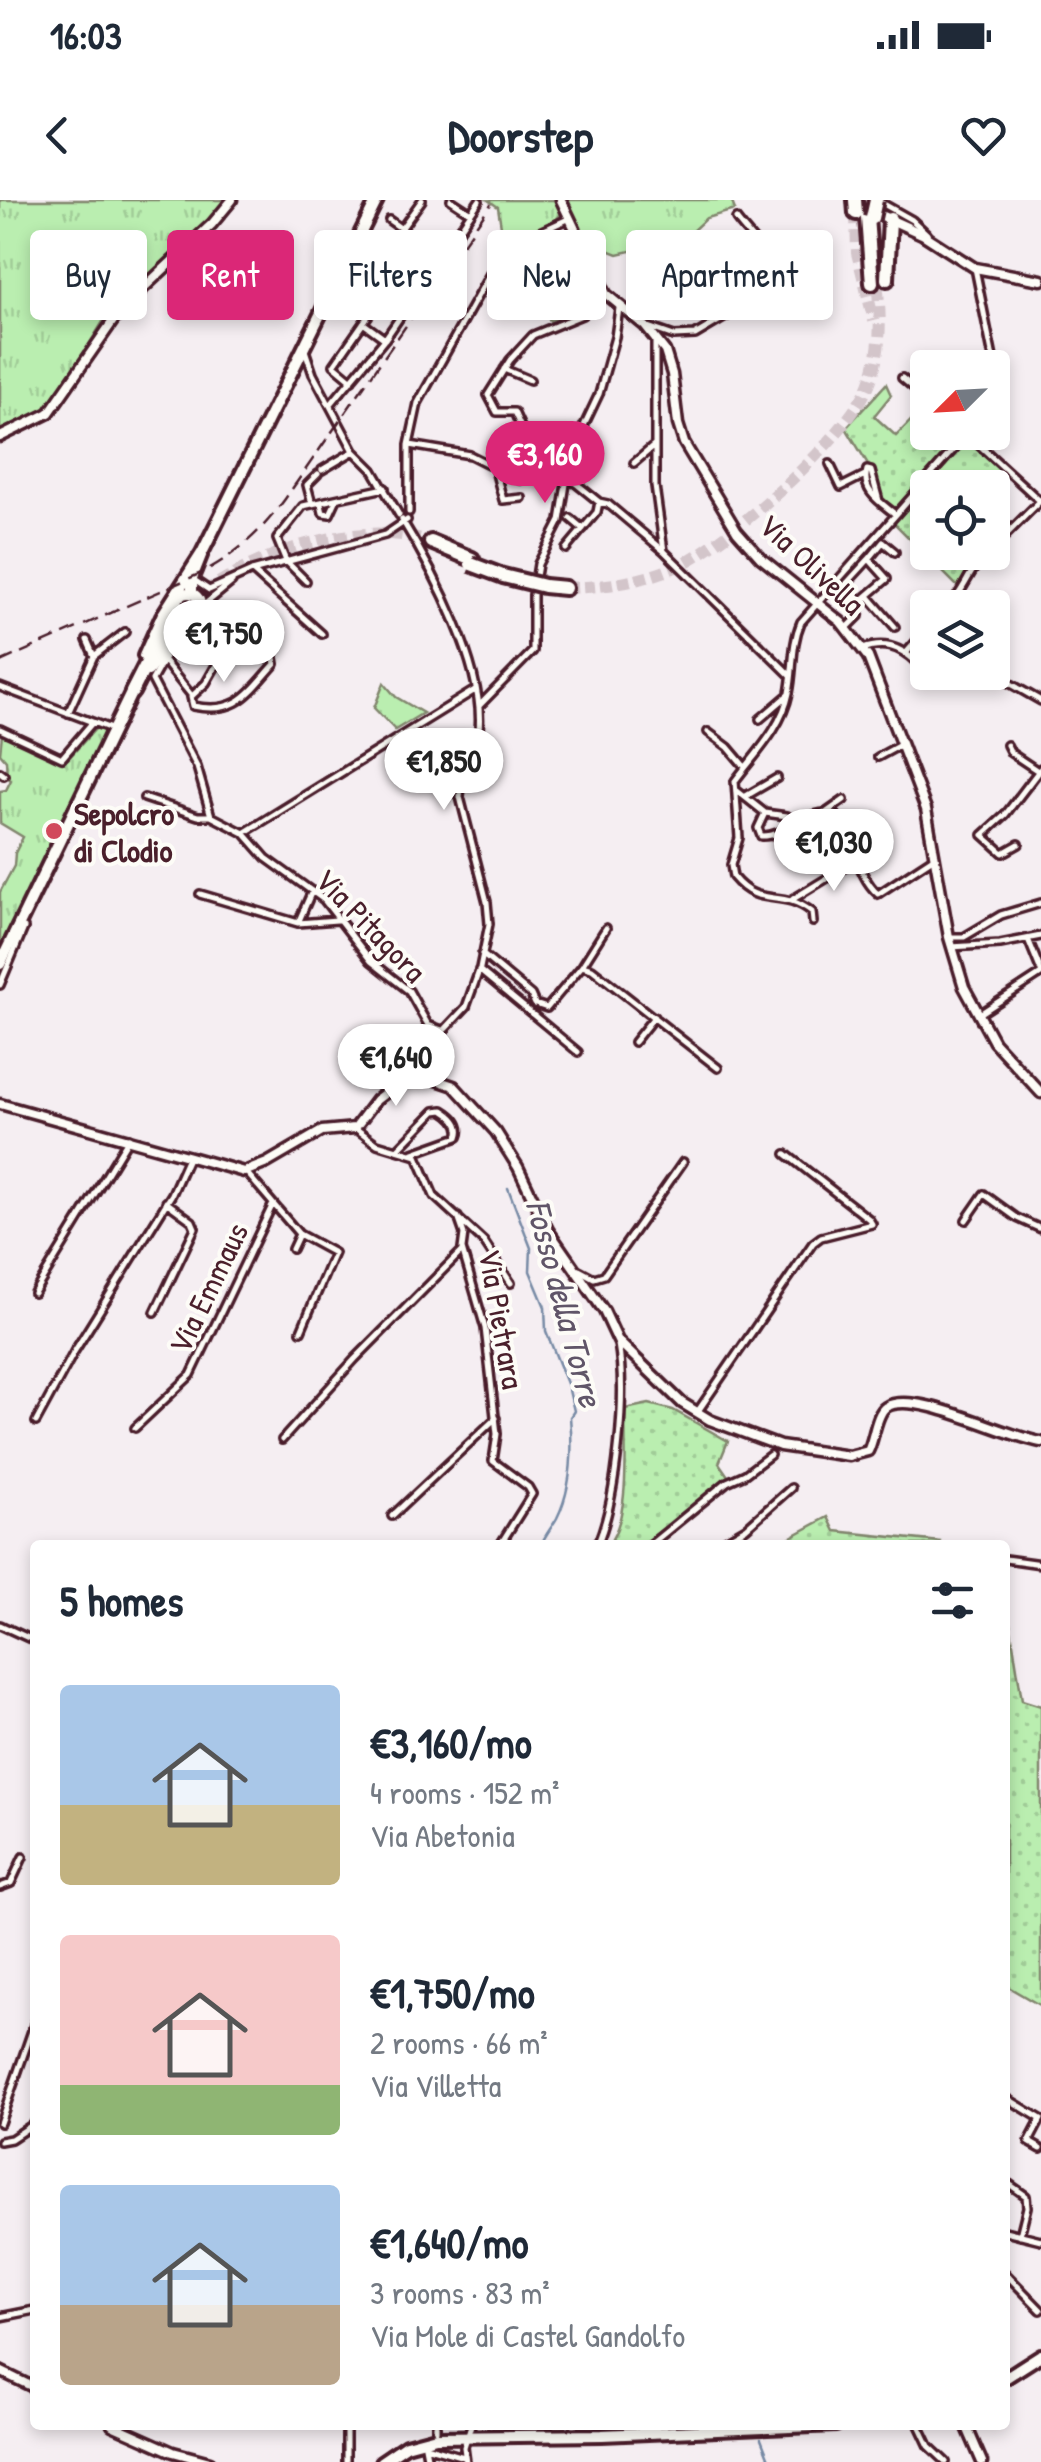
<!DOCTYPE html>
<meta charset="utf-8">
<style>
:root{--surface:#fff;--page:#f2f2f3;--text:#1f2937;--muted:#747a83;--accent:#db2777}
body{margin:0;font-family:"Patrick Hand",sans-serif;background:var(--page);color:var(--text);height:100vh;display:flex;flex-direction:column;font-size:38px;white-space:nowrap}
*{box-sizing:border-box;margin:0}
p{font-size:32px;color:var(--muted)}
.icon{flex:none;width:55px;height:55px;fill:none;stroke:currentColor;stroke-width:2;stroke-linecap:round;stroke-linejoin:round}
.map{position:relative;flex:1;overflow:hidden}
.drawer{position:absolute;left:30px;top:1340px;width:980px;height:890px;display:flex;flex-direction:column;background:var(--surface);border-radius:10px;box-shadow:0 5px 15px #0003}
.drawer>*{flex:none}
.top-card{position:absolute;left:30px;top:30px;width:982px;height:90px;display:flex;gap:20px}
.needle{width:65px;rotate:246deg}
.tools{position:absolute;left:910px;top:150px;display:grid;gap:20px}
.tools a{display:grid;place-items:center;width:100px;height:100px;border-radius:10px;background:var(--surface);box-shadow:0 5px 15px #0003;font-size:50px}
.price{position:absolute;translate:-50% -85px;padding:0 22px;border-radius:35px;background:#fff;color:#222;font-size:32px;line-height:65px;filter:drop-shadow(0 2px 5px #0008)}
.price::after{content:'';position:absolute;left:50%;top:60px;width:30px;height:22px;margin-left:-15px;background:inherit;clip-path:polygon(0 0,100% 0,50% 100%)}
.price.active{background:var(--accent);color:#fff}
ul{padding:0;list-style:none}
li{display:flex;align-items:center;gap:30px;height:250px;padding:0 30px}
li span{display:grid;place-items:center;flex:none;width:280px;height:200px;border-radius:10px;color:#555}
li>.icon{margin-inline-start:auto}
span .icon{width:120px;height:120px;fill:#fffc;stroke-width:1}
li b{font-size:42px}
h2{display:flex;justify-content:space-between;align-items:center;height:120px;padding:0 30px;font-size:42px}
.tag{padding:0 35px;border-radius:10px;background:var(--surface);box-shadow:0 5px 15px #0003;font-size:35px;line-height:90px}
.tag.active{background:var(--accent);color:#fff}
.status{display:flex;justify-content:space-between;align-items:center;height:70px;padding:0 50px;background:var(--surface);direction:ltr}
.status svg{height:28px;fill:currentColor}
header{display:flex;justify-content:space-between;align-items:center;height:130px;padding:0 30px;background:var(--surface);font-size:45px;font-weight:700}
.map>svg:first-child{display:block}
.grass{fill:url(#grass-dots);stroke:#82866e;stroke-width:2.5}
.park{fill:url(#park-tufts);stroke:#82866e;stroke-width:2.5}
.pitch{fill:#baeeb0;stroke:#82866e;stroke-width:2.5}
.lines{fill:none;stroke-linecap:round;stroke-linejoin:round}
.stream{stroke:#778aa5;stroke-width:2.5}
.highway-tunnel{stroke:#d3c5ca;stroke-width:12;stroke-dasharray:12 6;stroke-linecap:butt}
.street-casing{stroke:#4a1f2b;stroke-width:12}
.secondary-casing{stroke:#4a1f2b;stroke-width:15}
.primary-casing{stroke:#4a1f2b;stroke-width:18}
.highway-casing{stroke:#4a1f2b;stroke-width:20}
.street{stroke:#fdfcf7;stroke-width:5}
.secondary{stroke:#fdfcf7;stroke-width:8}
.primary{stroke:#fdfcf7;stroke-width:10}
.highway{stroke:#fdfcf7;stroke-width:12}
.rail{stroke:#4a1f2b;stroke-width:2.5;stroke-dasharray:15 8;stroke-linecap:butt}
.highway-bridge-casing{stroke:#4a1f2b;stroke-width:20;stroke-linecap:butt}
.highway-bridge{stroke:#fdfcf7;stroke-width:12}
.poi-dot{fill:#d1495b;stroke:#fdfcf7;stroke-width:4}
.labels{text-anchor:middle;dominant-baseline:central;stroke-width:8;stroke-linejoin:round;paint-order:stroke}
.street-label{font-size:32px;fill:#4a1f2b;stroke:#fdfcf7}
.poi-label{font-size:32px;font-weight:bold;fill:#4a1f2b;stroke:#fdfcf7;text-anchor:start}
.water-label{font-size:35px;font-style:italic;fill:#605568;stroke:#fdfcf7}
</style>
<div class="status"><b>16:03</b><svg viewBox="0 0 49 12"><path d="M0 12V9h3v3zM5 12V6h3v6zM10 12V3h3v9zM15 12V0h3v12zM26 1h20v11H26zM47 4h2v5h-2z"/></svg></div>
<header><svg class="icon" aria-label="back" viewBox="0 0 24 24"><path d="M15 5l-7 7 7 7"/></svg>Doorstep<svg class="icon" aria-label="heart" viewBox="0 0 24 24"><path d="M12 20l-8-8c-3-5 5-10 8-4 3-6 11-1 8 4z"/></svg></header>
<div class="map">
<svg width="1041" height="2262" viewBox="0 0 1041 2262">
<defs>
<pattern id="grass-dots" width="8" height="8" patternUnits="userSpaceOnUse" patternTransform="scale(2.5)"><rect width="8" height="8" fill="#baeeb0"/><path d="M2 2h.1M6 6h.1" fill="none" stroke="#a1cc98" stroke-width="1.8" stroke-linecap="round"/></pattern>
<pattern id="park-tufts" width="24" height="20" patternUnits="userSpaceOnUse" patternTransform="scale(2.5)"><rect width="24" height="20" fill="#baeeb0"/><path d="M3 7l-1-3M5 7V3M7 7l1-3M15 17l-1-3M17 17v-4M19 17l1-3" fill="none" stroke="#a1cc98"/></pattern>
</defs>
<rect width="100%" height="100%" fill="#f5eef2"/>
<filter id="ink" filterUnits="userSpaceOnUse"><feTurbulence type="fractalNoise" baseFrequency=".01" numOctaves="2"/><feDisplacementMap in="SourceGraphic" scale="20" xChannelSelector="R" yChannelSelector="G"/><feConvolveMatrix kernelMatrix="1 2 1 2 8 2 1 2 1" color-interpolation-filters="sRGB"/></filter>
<g filter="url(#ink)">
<!-- grass -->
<path class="grass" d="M886,184L891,195L874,216L896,236L926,205L928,232L958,235L955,242L894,310L880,299L871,269L846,228Z
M966,239L1000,270L984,287L928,288V352L986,353L970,366L958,387L892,321Z
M649,1204L673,1210L728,1241L719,1263L728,1276L647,1345H619L612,1339C630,1309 625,1244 625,1209Z
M828,1317L835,1331L940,1342V1345H776Z
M1005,1418H1009L1022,1500L1041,1506V1806L1005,1785Z"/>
<!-- park -->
<path class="park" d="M0,0H226L185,45L109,112L47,212L0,231Z
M488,0H558L561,14L555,21L504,46L498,7Z
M568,0H731L735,10L706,18L690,33L660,38L648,47L618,54L590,43L579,32Z
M384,483L396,497L423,513L395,530L374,508Z
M97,527L105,530L103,538L0,753V692L14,666L15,653L23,637L0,623V591L6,590L11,580L7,577L6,560L0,553L2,534L61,562L68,559Z"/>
<!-- pitch -->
<path class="pitch" d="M560,31L592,102L550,121L518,49Z"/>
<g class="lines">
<!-- stream -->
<path class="stream" d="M508,988L531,1048L530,1071L545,1107L546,1131L568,1186L574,1211L570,1217C573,1249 572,1288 557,1318C552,1327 545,1335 541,1345
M761,2239L770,2262"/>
<!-- highway-tunnel -->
<path class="highway-tunnel" d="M856,13L857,53L874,121
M565,388C605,387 641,382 678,366C729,342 851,235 870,182C882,150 881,116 877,83
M176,415C235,360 352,314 431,342"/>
<!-- street casing -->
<g class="street-casing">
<path id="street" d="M451,0L471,13
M880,2L912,20L927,34
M389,20L441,57
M401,29L422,0
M975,68L995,168L992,199
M357,74L406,108
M363,123L385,139
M648,127L674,136L695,135L771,90C781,65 750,38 736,19
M655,139V286L664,351L790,475
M305,150L313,174L354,251L373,270L399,315
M504,169L530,180
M902,178L928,200
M352,180L334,165L384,93
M331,204L385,139L479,1
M967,234L1040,301
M410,245L470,255L520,280
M571,253L528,243L514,212H497L488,195L510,160L533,135L582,115L606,94
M634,263L655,245
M830,264L841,287L865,275
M494,266L503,300L522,298
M322,270L354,251
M318,274L307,285L312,304L385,288
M568,277L599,302L608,304L664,351
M879,301L871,271L867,270C861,291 880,302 895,314
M321,304L323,313L330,314L336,301
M409,312V245L418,203L500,56L518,42L568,19
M570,318L583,329
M402,320C434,372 485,468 479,530C478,554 460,572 460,597L487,702L489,724L480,768L466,807L422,854L413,872
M566,349L597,312L599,302
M992,349L1041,300
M869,359L883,342L895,352
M252,371L322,434
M194,380L209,390L252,371L385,335L407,320
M306,381L286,361L277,339L303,306L312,304
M868,396L895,427
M948,408C965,390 969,369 988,352
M199,409L232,382
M847,428L859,416L860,402L887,379L869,359L847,383L860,402
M235,432L274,458L275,464C248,494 237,515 193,506L191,497L206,483Z
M180,437L199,422
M87,440L94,456
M863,449C884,441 900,447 915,461L928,458
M907,452L928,428
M165,457L152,480L197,567L211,616
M163,460L192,496
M990,472L1041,501
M0,487L111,529
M479,506L533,451V395L538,364L560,321L571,253L599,194L615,137L619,108
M68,513L94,456L125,432
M760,519L788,495
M0,529L62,558L92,523
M708,532L728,547L745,567
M1007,545L1011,553L1038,571
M878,557L902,544
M0,572L4,575
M736,590L765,613L787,616L795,624
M746,596L777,578
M144,598L198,616H211L244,633L266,658L324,700L371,761L409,791L428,825L442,830
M827,612L844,600
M765,613L758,628L761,636C787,637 811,605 836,615C856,638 855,674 878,694L933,658
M244,633L475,490
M1019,644L1003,653L983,635L1005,615L1041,568
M312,691L298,723L337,720
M200,694L298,723
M793,699L857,660
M813,722L812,712C780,687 760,710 733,677L731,665L739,638L735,581C755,554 782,528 789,493C794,469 791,445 801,422L969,232
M949,737H964L1001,715L1041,703
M1028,739L1041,771
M951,747L1000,744L1041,736
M482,754L531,795L535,804L547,808L582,766L606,728
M582,766L592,769L718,868
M479,770L578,852
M0,785L24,728
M978,815L1041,774
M634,842L654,817
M373,847L385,839L404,863L414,868
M355,928L377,944L417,956L434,996L484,1042L511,1083
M397,950L435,911L443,910C453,916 463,925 458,937L413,953
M246,972L299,1034L334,1053L301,1131
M458,1017L464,1034L462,1049L485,1128L497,1234L493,1261L528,1287L532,1294L500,1345
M966,1020L984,994L1017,1018L1041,1029
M292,1049L299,1034
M579,1070L594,1078L604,1075L683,962
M34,1093L129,938
M155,1112L195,1028L192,1021L166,1002
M698,1211L813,1043L821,1037L872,1024L869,1019L786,954
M36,1222L74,1152L172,994L188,958
M135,1228L191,1175L272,1006
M282,1240L355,1159L461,1052
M392,1316L496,1218
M597,1345C617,1300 627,1193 618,1144
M650,1345L727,1282L745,1274L770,1255
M717,1345L746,1328L791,1288
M1005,1359L1041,1364
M0,1425L35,1441
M0,1687L11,1683L23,1657
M1005,1897L1041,1919
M1041,1919L1029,1942L1041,1949
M0,1923L35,1822
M0,1941L11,1939L35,1923
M1005,1981L1026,1996L1027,2007L1020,2035
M1005,2031L1041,2040
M1005,2073L1041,2110
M0,2117L35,2110
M919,2225L929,2246L946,2262
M436,2230V2225
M424,2242L425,2246L464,2257
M425,2246L428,2262
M346,2262V2225
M466,2262L464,2247L471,2225"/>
</g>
<!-- secondary casing -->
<g class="secondary-casing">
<path id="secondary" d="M561,0L606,94L645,126L665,151L672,174L678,224L684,243L737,331L761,358L841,422L868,457L926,609L949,737L964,787L994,842L1041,893
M878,14L922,34L975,68L1041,80
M0,237L49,213L122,108L212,24L232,0
M0,904L244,972L267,963L322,931L355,928L376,900L413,872L454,886L496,932L518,967L548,1030L604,1111L618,1141L682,1203L710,1220L780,1246L849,1256L868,1251C874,1240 876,1213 886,1207C914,1189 1007,1237 1041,1242
M0,2171L35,2188
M112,2225L173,2252L210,2262
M966,2225L982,2262"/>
</g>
<!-- primary casing -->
<g class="primary-casing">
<path id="primary" d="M176 405a12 12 0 1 1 24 0a12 12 0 1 1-24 0Z
M192,394V378L202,353L377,0
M144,456L162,416L202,353
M148,471L190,417
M0,764L134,487
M1005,2178L1041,2155
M381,2262L406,2245L436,2237L602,2235L836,2225"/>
</g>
<!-- highway casing -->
<g class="highway-casing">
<path id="highway" d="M855,0L856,13
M867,17L872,83
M887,79L890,19
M431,342L472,359
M544,386L565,388
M132,492L162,433L176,415"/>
</g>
<!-- street -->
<use href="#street" class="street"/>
<!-- secondary -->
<use href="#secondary" class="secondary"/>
<!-- primary -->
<use href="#primary" class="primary"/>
<!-- highway -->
<use href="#highway" class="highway"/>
<!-- rail -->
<path class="rail" d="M0,462L199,374C236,355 261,332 285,299L491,4"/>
<!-- highway-bridge casing -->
<g class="highway-bridge-casing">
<path id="highway-bridge" d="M872,18L876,0
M471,364L503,376L544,386"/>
</g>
<!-- highway-bridge -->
<use href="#highway-bridge" class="highway-bridge"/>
</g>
</g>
<!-- markers -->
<circle class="poi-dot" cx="54" cy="631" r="10"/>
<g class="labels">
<!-- street labels -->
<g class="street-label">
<text transform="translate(812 364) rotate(43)">Via Olivella</text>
<text transform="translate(371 725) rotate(46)">Via Pitagora</text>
<text transform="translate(208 1088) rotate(-64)">Via Emmaus</text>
<text transform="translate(502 1119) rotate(80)">Via Pietrara</text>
</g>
<!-- poi labels -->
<g class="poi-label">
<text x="74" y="613">Sepolcro<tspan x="74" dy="37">di Clodio</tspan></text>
</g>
<!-- water labels -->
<g class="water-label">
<text transform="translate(565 1103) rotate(75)">Fosso della Torre</text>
</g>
</g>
</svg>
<div class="tools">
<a><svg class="needle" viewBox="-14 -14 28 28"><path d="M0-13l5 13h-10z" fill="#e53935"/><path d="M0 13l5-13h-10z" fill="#747a83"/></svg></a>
<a><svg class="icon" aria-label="locate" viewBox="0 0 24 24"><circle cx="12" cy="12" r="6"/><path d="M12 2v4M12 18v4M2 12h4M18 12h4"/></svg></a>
<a><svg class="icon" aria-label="layers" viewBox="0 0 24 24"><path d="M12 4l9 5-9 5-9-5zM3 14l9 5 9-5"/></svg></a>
</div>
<b class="price active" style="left:545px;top:306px">€3,160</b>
<b class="price" style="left:224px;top:485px">€1,750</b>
<b class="price" style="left:444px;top:613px">€1,850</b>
<b class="price" style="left:834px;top:694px">€1,030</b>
<b class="price" style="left:396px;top:909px">€1,640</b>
<div class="top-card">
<a class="tag">Buy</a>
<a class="tag active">Rent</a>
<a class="tag">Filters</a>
<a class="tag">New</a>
<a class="tag">Apartment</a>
</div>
<section class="drawer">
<h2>5 homes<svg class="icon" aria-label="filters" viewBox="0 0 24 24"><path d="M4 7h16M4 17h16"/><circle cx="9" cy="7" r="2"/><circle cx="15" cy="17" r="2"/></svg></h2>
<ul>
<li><span style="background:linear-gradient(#a9c7e8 60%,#c2b280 0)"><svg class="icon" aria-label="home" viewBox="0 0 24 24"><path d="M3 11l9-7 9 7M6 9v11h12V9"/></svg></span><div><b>€3,160/mo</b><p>4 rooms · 152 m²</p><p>Via Abetonia</p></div></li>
<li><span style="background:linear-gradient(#f6c9c9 75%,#8fb573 0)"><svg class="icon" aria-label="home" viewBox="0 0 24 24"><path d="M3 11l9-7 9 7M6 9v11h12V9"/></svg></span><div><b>€1,750/mo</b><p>2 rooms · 66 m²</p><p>Via Villetta</p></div></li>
<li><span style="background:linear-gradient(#a9c7e8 60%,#b9a48a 0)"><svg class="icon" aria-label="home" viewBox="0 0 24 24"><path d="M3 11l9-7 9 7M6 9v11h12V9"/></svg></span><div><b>€1,640/mo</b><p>3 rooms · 83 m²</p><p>Via Mole di Castel Gandolfo</p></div></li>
</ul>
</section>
</div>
